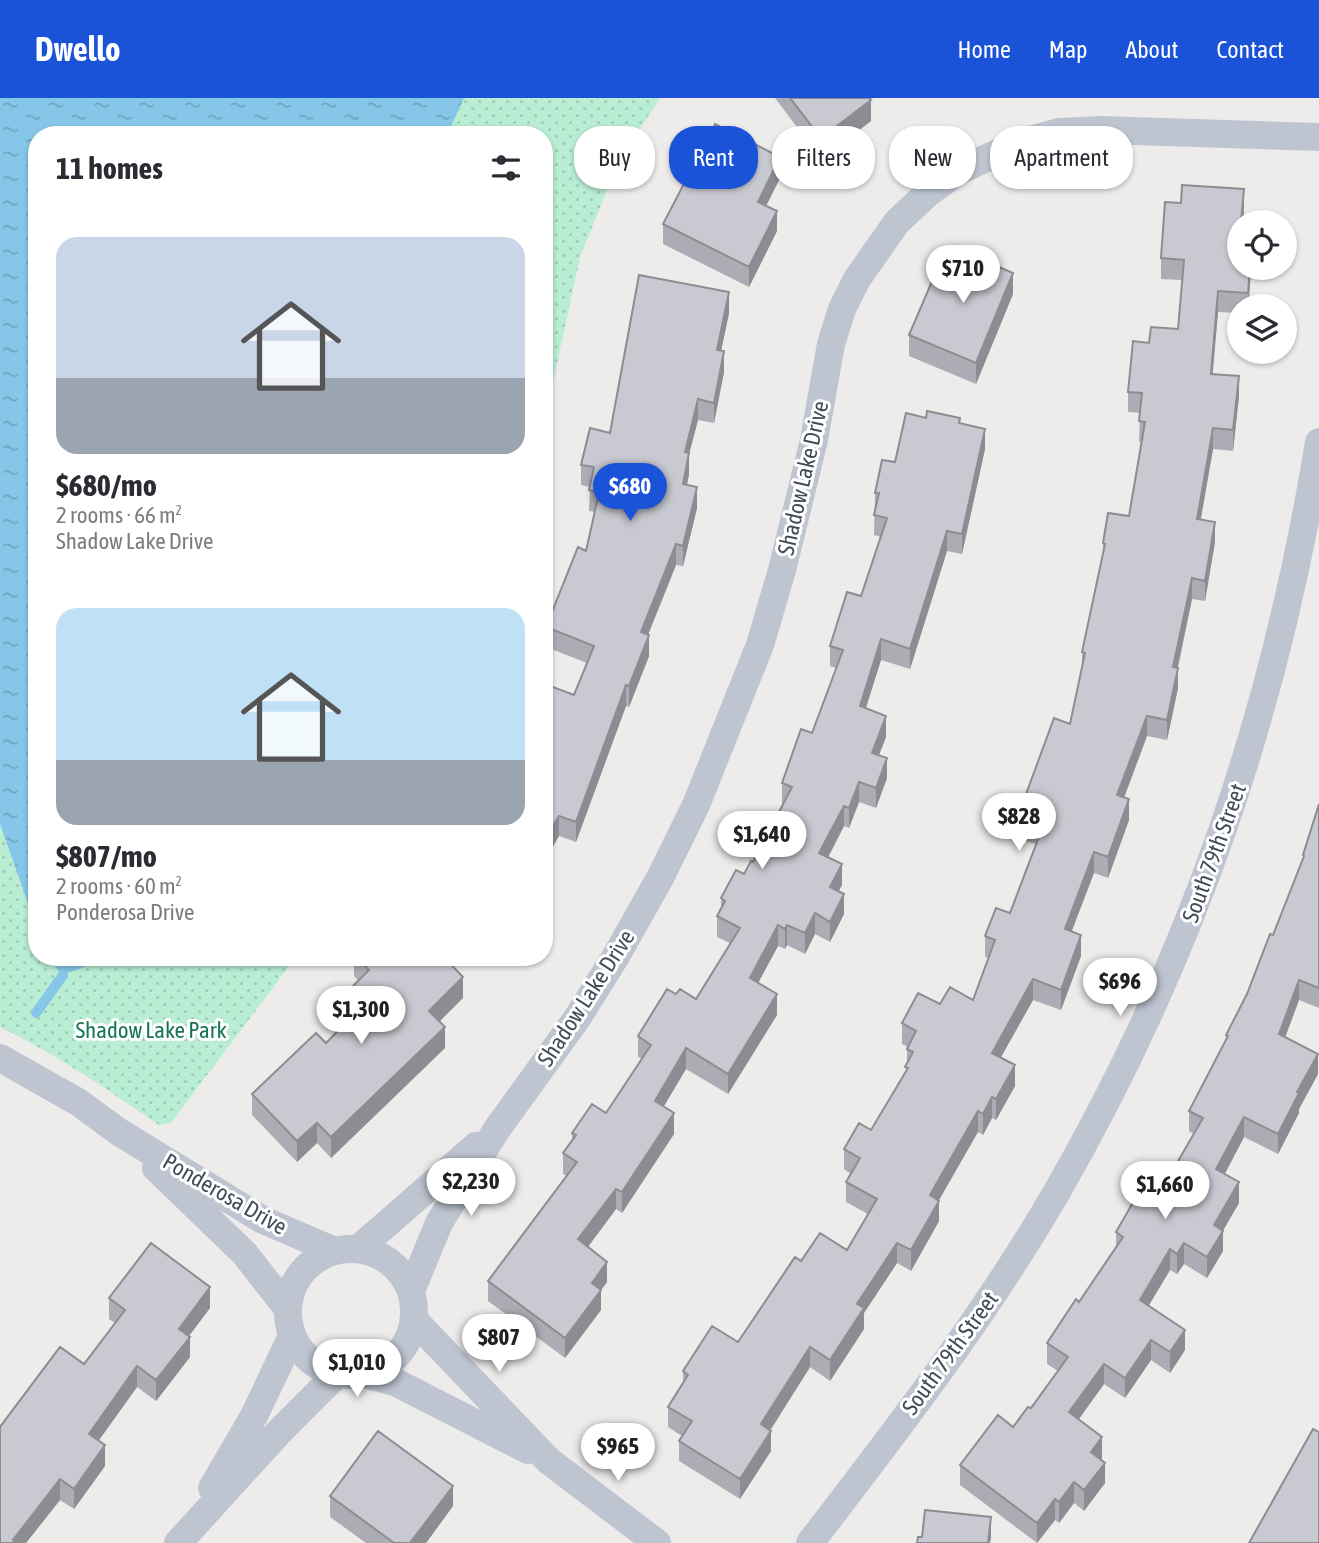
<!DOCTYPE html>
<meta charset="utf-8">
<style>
:root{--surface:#fff;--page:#f2f2f3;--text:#2b2b33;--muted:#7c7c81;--accent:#1b53d8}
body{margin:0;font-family:"Asap Condensed",sans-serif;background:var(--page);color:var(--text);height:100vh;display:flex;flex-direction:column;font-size:26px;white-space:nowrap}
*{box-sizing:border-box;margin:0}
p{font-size:23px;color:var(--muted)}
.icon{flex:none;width:38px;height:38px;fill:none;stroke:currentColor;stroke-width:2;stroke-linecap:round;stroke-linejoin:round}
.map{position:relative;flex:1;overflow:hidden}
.sheet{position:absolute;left:28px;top:28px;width:525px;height:840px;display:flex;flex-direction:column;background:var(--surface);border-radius:28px;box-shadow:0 2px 5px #0004}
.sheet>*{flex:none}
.guide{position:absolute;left:574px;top:28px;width:639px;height:63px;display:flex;gap:14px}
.buttons{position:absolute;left:1227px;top:112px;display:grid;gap:14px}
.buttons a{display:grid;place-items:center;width:70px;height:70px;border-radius:50%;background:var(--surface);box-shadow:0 2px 5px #0004;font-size:35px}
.price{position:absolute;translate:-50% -60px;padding:0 16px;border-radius:24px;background:#fff;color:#222;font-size:23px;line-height:46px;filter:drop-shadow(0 2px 4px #0008)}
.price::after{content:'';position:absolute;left:50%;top:42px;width:21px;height:16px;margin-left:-10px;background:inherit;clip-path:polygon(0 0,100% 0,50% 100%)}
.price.current{background:var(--accent);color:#fff}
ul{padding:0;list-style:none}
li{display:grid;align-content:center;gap:14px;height:371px;padding:0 28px}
li span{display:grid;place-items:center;height:217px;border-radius:21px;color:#555}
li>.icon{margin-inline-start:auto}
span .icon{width:126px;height:126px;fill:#fffc;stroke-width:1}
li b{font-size:30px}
h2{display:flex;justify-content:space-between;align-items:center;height:84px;padding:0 28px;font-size:30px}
.tag{padding:0 24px;border-radius:28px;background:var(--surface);box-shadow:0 2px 5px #0004;font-size:24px;line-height:63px}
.tag.current{background:var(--accent);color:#fff}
header{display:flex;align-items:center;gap:42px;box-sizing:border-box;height:98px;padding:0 35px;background:var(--accent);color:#fff}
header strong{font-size:33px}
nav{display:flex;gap:38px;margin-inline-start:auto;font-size:24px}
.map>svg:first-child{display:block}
.park{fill:url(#park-dots)}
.water{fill:url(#water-ripples)}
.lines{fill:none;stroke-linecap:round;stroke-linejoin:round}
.stream{stroke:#86c7e9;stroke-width:10}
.street{stroke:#bec5d1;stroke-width:28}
.wall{fill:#acadb4}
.shaded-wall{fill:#8c8d92}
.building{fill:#c8c9d1;stroke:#8c8d92;stroke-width:2}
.labels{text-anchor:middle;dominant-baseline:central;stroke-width:6;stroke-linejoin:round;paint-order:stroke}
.street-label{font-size:23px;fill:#444c58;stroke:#fff}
.park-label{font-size:23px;fill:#177754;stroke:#fff}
</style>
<header>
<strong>Dwello</strong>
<nav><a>Home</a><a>Map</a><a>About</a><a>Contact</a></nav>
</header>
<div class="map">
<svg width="1319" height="1445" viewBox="0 0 1319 1445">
<defs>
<pattern id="park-dots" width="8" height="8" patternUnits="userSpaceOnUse" patternTransform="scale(1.75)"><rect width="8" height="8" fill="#b9edd4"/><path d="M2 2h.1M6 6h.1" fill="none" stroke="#a0cdb8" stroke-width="1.8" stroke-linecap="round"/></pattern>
<pattern id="water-ripples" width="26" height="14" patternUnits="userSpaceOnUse" patternTransform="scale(1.75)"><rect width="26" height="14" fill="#86c7e9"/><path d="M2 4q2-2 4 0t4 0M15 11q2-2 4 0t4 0" fill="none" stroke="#6fa4c0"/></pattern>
</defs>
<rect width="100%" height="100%" fill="#eeeceb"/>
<!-- park -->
<path class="park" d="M0,0H660L618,65L580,159L544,326V37H37V859H296L171,1025L159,1027C107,991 57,957 0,929Z"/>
<!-- water -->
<path class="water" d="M0,0H464L447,37H37V831L0,726Z
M46,859H101L94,865L63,877Z"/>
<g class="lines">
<!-- stream -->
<path class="stream" d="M36,915L63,877"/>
<!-- street -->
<path class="street" d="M0,960L78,1004L119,1034L263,1122L335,1153
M156,1070L245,1156L287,1210
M288 1214a63 63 0 1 1 126 0a63 63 0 1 1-126 0Z
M358,1151L476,1048
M411,1193L439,1125L497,1031L578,919L616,858L660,780L696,707L760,547L782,472L814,342L831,246L842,211L857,181L897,124L927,96L958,73L1022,44L1059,34L1102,32L1319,39
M414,1222L549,1363L657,1445
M364,1276L395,1284L528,1352
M212,1390L254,1318L292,1238
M178,1445L279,1334L337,1276
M810,1445C896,1333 984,1219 1055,1097C1193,858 1275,615 1319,344"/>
</g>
<!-- wall -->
<path class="wall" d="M775,0H873L870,2L871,23L821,61Z
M780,80L766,108L777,133L749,189L663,146V126Z
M1244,112L1239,170H1251L1249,208H1239V215L1218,214L1212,276L1239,298L1233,353L1213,351L1201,421L1215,444L1205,503L1192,501L1178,570V590L1167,642L1147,638L1124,700L1129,722L1108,780L1094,775L1071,833L1081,858L1061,912L1033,902L1001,959L1015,988L996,1022L992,1020L983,1037L978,1034L938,1102L939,1123L911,1173L897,1165L864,1215V1231L830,1283L810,1269L770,1332L771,1353L740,1401L679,1363V1343L682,1338L668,1329V1309L683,1284V1273L738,1244L801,1163L847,1152L868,1116L846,1104V1084L851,1076L844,1071V1051L871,1032L905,974L907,966V951L908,949L902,946V925L940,906L973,902L989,860L985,859V838L1010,815L1036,746L1025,743L1026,720L1025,719V699L1070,626L1082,571V554L1103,455V445L1129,418L1142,344H1139L1140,315L1128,314V294L1149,245L1178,231L1182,182L1161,181V160Z
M945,185L1013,196L976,286L909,258V237Z
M729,215L721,253L724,274L714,325L698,322L689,356V376L687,387L697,410L683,468L676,467L648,537L649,558L629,609L626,608L576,744L559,738L544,764L574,597L587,565L546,549V529L586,453L595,414L589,413L590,389L581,387V367L610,335Z
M926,320L960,325L985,351L962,456L947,453L910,571L881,562L865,611L886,639L879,657L887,680L876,710L859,704L849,730L844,728L828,760L842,787L838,793L844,816L830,844L815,836L805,856L787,847L785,851L778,848L758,885L777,917L728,996L686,971L664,1008L674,1036L622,1115L616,1111L588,1149L607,1184L601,1192V1212L565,1260L488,1203V1183L567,1078L563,1076V1055L572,1042V1035L606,1015L642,961L638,959V938L676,896L696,901L730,845L717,839V818L721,810V800L744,776L753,764L783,706L782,705V685L812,635L836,570L830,568V548L861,498L881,439L874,437L875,395Z
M1319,706V910L1299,902L1285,939L1318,976L1299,1011V1015L1278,1056L1244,1039L1225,1076L1239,1105L1223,1132V1153L1207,1180L1184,1166L1177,1176L1170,1172L1149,1207L1185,1252L1170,1275L1151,1262L1125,1300L1104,1286L1078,1321L1102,1360L1101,1361L1105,1385L1084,1413L1074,1405L1059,1425L1055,1422L1037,1445L960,1387V1367L1013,1329L1031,1310L1058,1273L1047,1266V1245L1079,1204L1116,1150V1134L1159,1096L1194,1036L1189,1033V1013L1226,943V937L1247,896L1273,837L1303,762V757Z
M354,859H444L463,900L439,923L445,950L331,1060L317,1045L297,1064L252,1017V996L326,945L357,913L353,908V888L358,882L354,878Z
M486,859H507L502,868Z
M109,1200L210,1210L189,1238L190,1259L156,1303L137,1289L99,1342L105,1368L74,1411L60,1402L26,1445L84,1266L115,1225L109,1221Z
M330,1398L453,1408L426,1445H366L330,1419Z"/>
<!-- shaded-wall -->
<path class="shaded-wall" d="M871,2V23L821,61V40Z
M780,59V80L758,124V104Z
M1244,91V112L1243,124H1241Z
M777,113V133L749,189V169Z
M1250,170H1251L1248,208V195Z
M1013,175V196L976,286V265Z
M1218,193V214L1211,296V276Z
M729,194V215L717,272V252Z
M724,253V274L714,325V305Z
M1239,278V298L1233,353V332Z
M698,301V322L689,356V376L683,406V386L685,354Z
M1213,330V351L1197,441V421Z
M985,331V351L962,456V436Z
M697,389V410L683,468V448Z
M1215,424V444L1205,503V483Z
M947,433V453L910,571V551Z
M676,446V467L641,554V534Z
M1192,480V501L1173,590V569Z
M649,537V558L629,609V588Z
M881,541V562L860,629V608Z
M1178,570V590L1167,642V622Z
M626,587V608L576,744V724Z
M886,618V639L872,675V655Z
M1147,618V638L1117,718V697Z
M887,660V680L876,710V690Z
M859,684V704L849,730V710Z
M1129,701V722L1108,780V759Z
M844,708V728L819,776V755Z
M559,718V738L544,764V743Z
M1094,754V775L1065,851V831Z
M842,766V787L830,809V789Z
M844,796V816L830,844V824Z
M815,815V836L805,856V835Z
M778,827V848L750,900V880Z
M787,827V847L785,851V831Z
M1081,837V858L1061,912V892Z
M502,859H507L502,868Z
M463,879V900L429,934V913Z
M1033,881V902L992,975V955Z
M1299,882V902L1279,956V936Z
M777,896V917L728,996V976Z
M445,929V950L331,1060V1039Z
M686,950V971L655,1023V1003Z
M1318,956V976L1299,1011V1015L1278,1056V1036L1297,994Z
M1015,967V988L996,1022V1001Z
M992,999V1020L983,1037V1016Z
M978,1013V1034L930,1118V1097Z
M674,1015V1036L622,1115V1094Z
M1244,1019V1039L1216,1092V1071Z
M317,1025V1045L297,1064V1043Z
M1239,1084V1105L1214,1148V1127Z
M616,1091V1111L578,1162V1141Z
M939,1103V1123L911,1173V1152Z
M1223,1133V1153L1207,1180V1159Z
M897,1145V1165L864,1215V1231L830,1283V1262L857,1206Z
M1184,1145V1166L1177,1176V1156Z
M1170,1151V1172L1140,1222V1202Z
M607,1164V1184L601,1192V1212L565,1260V1240L592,1185Z
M210,1189V1210L179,1251V1231Z
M1185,1232V1252L1170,1275V1254Z
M190,1239V1259L156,1303V1282Z
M1151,1242V1262L1125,1300V1280Z
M810,1249V1269L761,1347V1326Z
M1104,1266V1286L1069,1335V1314Z
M137,1268V1289L89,1356V1336Z
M771,1333V1353L740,1401V1381Z
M1102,1339V1360L1091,1374V1354Z
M105,1347V1368L74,1411V1391Z
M1105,1365V1385L1084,1413V1392Z
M60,1381V1402L26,1445H13V1442Z
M1074,1384V1405L1059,1425V1404Z
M453,1388V1408L426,1445H410Z
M1055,1401V1422L1037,1445V1425Z
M991,1419V1440L990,1445H988Z"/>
<!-- building -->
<path class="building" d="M790,0H869L871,2L821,40Z
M715,26L780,59L758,104L777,113L749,169L663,126Z
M1182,87L1244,91L1241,124H1239V170H1250L1248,195L1218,193L1211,276L1239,278L1233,332L1213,330L1197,421L1215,424L1205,483L1192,480L1173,569L1178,570L1167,622L1147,618L1117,697L1129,701L1108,759L1094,754L1065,831L1081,837L1061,892L1033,881L992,955L1015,967L996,1001L992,999L983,1016L978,1013L930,1097L939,1103L911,1152L897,1145L857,1206L864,1210L830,1262L810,1249L761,1326L771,1333L740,1381L679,1343L692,1323L668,1309L688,1277L683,1273L712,1228L738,1244L795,1159L801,1163L820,1135L847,1152L877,1101L846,1084L860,1060L844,1051L859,1025L871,1032L908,970L905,969L913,954L907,951L916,933L902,925L918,895L940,906L950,889L973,902L995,842L985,838L996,810L1010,815L1043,728L1025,722L1033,702L1025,699L1054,620L1070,626L1085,555L1082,554L1105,446L1103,445L1108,415L1129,418L1145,324L1139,323L1142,295L1128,294L1133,243L1149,245L1151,229L1178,231L1184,162L1161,160L1165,104L1181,105Z
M960,148L996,162L994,167L1013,175L976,265L909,237L933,181L945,185Z
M639,177L729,194L717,252L724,253L714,305L698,301L685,354L689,355L683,386L697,389L683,448L676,446L641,534L649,537L629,588L626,587L576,724L559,718L544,743V589L545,586L574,597L594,548L546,529L578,449L586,453L599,395L589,392L594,369L581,367L590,330L610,335Z
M927,313L960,320L959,325L985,331L962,436L947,433L910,551L881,541L860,608L886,618L872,655L887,660L876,690L859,684L849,710L844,708L819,755L842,766L830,789L844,796L830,824L815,815L805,835L787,827L785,831L778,827L750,880L777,896L728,976L686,950L655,1003L674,1015L622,1094L616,1091L578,1141L607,1164L592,1185L601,1192L565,1240L488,1183L577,1064L563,1055L576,1037L572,1035L592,1006L606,1015L651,947L638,938L667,891L676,896L680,891L696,901L740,830L717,818L725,803L721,800L736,772L744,776L751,763L753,764L792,689L782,685L801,631L812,635L843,552L830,548L847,494L861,498L887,420L874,417L879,395H875L882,362L895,364L906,315L926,320Z
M1319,706V890L1299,882L1279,936L1318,956L1297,994L1299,995L1278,1036L1244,1019L1216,1071L1239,1084L1214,1127L1223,1133L1207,1159L1184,1145L1177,1156L1170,1151L1140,1202L1185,1232L1170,1254L1151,1242L1125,1280L1104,1266L1069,1314L1102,1339L1091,1354L1105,1365L1084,1392L1074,1384L1059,1404L1055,1401L1037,1425L960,1367L998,1317L1013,1329L1028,1309L1031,1310L1068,1259L1047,1245L1076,1201L1079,1204L1123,1139L1116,1134L1143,1087L1159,1096L1203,1020L1189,1013L1228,938L1226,937L1247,896L1270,836L1273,837L1304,758L1303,757Z
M356,859H444L463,879L429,913L445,929L331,1039L317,1025L297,1043L252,996L316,935L326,945L368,902L353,888L369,872Z
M151,1145L210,1189L179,1231L190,1239L156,1282L137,1268L89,1336L105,1347L74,1391L60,1381L13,1442L16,1445H0V1329L60,1249L84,1266L125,1212L109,1200Z
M1313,1331L1319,1334V1445H1249Z
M378,1333L453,1388L410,1445H394L330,1398Z
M925,1412L991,1419L988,1445H917L918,1439H922Z"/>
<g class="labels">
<!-- street labels -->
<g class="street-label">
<text transform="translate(803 380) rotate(-77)">Shadow Lake Drive</text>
<text transform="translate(1214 755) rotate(-70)">South 79th Street</text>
<text transform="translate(586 900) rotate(-57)">Shadow Lake Drive</text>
<text transform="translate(225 1096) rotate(30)">Ponderosa Drive</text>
<text transform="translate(950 1255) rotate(-54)">South 79th Street</text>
</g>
<!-- park labels -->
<g class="park-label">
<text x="151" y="932">Shadow Lake Park</text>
</g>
</g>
</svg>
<div class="buttons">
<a><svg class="icon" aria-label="locate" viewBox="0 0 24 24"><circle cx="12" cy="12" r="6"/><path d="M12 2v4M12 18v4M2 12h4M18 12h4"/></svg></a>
<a><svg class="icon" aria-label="layers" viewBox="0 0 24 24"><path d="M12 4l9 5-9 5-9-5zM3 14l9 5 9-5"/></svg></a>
</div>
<b class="price" style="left:963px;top:207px">$710</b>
<b class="price current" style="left:630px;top:425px">$680</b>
<b class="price" style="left:1019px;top:755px">$828</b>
<b class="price" style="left:762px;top:773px">$1,640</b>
<b class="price" style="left:1120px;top:920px">$696</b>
<b class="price" style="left:361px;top:948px">$1,300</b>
<b class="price" style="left:471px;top:1120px">$2,230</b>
<b class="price" style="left:1165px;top:1123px">$1,660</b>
<b class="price" style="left:499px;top:1276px">$807</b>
<b class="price" style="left:357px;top:1301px">$1,010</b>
<b class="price" style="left:618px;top:1385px">$965</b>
<div class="guide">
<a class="tag">Buy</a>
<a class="tag current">Rent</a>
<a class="tag">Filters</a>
<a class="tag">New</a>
<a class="tag">Apartment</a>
</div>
<section class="sheet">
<h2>11 homes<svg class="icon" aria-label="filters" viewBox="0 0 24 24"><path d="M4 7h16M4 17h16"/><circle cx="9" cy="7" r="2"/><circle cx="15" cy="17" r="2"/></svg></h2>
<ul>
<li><span style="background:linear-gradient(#c9d6e8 65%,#9aa5b1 0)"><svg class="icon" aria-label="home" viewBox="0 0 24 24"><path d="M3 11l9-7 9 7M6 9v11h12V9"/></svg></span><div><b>$680/mo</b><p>2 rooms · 66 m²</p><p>Shadow Lake Drive</p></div></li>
<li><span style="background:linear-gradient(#bfe0f5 70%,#9aa5b1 0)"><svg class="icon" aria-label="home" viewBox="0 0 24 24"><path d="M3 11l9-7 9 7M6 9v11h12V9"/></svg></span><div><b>$807/mo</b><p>2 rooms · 60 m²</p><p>Ponderosa Drive</p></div></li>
</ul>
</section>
</div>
